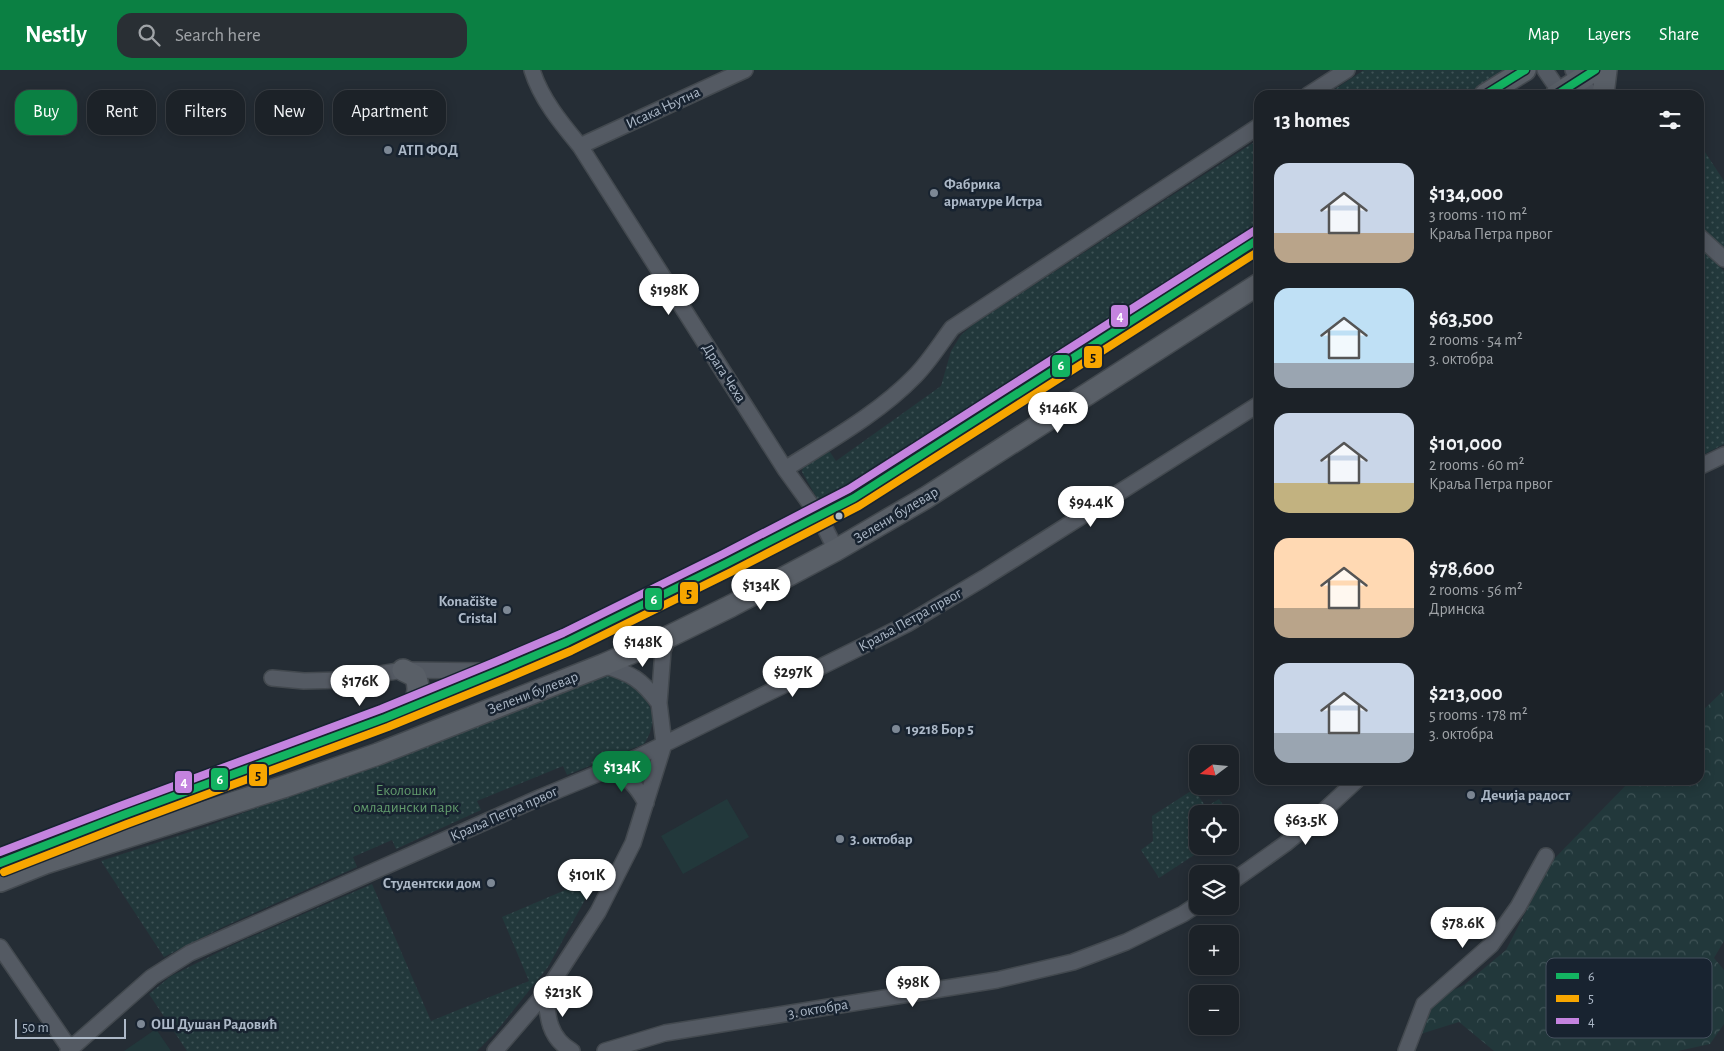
<!DOCTYPE html>
<meta charset="utf-8">
<style>
:root{--surface:#1c2228;--page:#292f34;--text:#f1f3f6;--muted:#a0a4a8;--line:#3a3f45;--accent:#0b8043}
body{margin:0;font-family:"Alegreya Sans",sans-serif;background:var(--page);color:var(--text);height:100vh;display:flex;flex-direction:column;font-size:19px;white-space:nowrap}
*{box-sizing:border-box;margin:0}
p{font-size:16px;color:var(--muted)}
.icon{flex:none;width:28px;height:28px;fill:none;stroke:currentColor;stroke-width:2;stroke-linecap:round;stroke-linejoin:round}
.map{position:relative;flex:1;overflow:hidden}
.details{position:absolute;left:1254px;top:20px;width:450px;height:695px;display:flex;flex-direction:column;background:var(--surface);border-radius:15px;box-shadow:0 2px 12px #0003,0 0 0 1px var(--line)}
.details>*{flex:none}
.guide{position:absolute;left:15px;top:20px;width:475px;height:45px;display:flex;gap:10px}
.needle{width:32px;rotate:254deg}
.controls{position:absolute;left:1189px;top:675px;display:grid;gap:10px}
.controls a{display:grid;place-items:center;width:50px;height:50px;border-radius:10px;background:var(--surface);box-shadow:0 2px 12px #0003,0 0 0 1px var(--line);font-size:25px}
.scale{position:absolute;left:15px;bottom:12px;width:111px;box-sizing:border-box;padding-left:5px;border:2px solid #adb9c8;border-top:0;font-size:14px;line-height:18px;white-space:nowrap;color:#adb9c8;-webkit-text-stroke:4px #182330;paint-order:stroke}
.price{position:absolute;translate:-50% -42px;padding:0 11px;border-radius:18px;background:#fff;color:#222;font-size:16px;line-height:32px;filter:drop-shadow(0 1px 2px #0008)}
.price::after{content:'';position:absolute;left:50%;top:30px;width:15px;height:11px;margin-left:-8px;background:inherit;clip-path:polygon(0 0,100% 0,50% 100%)}
.price.current{background:var(--accent);color:#fff}
ul{padding:0;list-style:none}
li{display:flex;align-items:center;gap:15px;height:125px;padding:0 20px}
li span{display:grid;place-items:center;flex:none;width:140px;height:100px;border-radius:15px;color:#555}
li>.icon{margin-inline-start:auto}
span .icon{width:60px;height:60px;fill:#fffc;stroke-width:1}
li b{font-size:21px}
h2{display:flex;justify-content:space-between;align-items:center;height:60px;padding:0 20px;font-size:21px}
.chip{padding:0 18px;border-radius:15px;background:var(--surface);box-shadow:0 2px 12px #0003,0 0 0 1px var(--line);font-size:18px;line-height:45px}
.chip.current{background:var(--accent);color:#fff}
header{display:flex;align-items:center;gap:30px;box-sizing:border-box;height:70px;padding:0 25px;background:var(--accent);color:#fff}
header strong{font-size:24px}
nav{display:flex;gap:28px;margin-inline-start:auto;font-size:18px}
.search{width:350px;height:45px;background:var(--page);display:flex;align-items:center;gap:12px;box-sizing:border-box;padding:0 18px;border-radius:15px;color:var(--muted);font-size:19px}
.map>svg:first-child{display:block}
.grass{fill:url(#grass-dots)}
.forest{fill:url(#forest-crowns)}
.garden{fill:#22383b}
.lines{fill:none;stroke-linecap:round;stroke-linejoin:round}
.street-casing{stroke:#43494f;stroke-width:18}
.secondary-casing{stroke:#43494f;stroke-width:24}
.street{stroke:#545a63;stroke-width:15}
.secondary{stroke:#595f67;stroke-width:21}
.bus-1-casing{stroke:#182330;stroke-width:11}
.bus-2-casing{stroke:#182330;stroke-width:11}
.bus-3-casing{stroke:#182330;stroke-width:11}
.bus-1{stroke:#13b361;stroke-width:8}
.bus-2{stroke:#f7a600;stroke-width:8}
.bus-3{stroke:#c483df;stroke-width:8}
.poi-dot{fill:#7d8895;stroke:#182330;stroke-width:2}
.bus-dot{fill:#adb9c8;stroke:#182330;stroke-width:2}
.labels{text-anchor:middle;dominant-baseline:central;stroke-width:5;stroke-linejoin:round;paint-order:stroke}
.street-label{font-size:15px;fill:#adb9c8;stroke:#182330}
.poi-label{font-size:15px;font-weight:bold;fill:#adb9c8;stroke:#182330;text-anchor:start}
.park-label{font-size:15px;fill:#629b6c;stroke:#182330}
.key{fill:#182330;stroke:#45505e;stroke-width:1}
.key-label{font-size:14px;fill:#adb9c8}
.line-badge{stroke:#182330;stroke-width:2}
.badge-label{font-size:14px;text-anchor:middle;font-weight:bold;fill:#fff}
.pale-badge-label{font-size:14px;text-anchor:middle;font-weight:bold;fill:#111}
</style>
<header>
<strong>Nestly</strong>
<div class="search"><svg class="icon" aria-label="search" viewBox="0 0 24 24"><circle cx="10" cy="10" r="6"/><path d="M15 15l6 6"/></svg>Search here</div>
<nav><a>Map</a><a>Layers</a><a>Share</a></nav>
</header>
<div class="map">
<svg width="1724" height="981" viewBox="0 0 1724 981">
<defs>
<pattern id="grass-dots" width="8" height="8" patternUnits="userSpaceOnUse" patternTransform="scale(1.25)"><rect width="8" height="8" fill="#22383b"/><path d="M2 2h.1M6 6h.1" fill="none" stroke="#3f5356" stroke-width="1.8" stroke-linecap="round"/></pattern>
<pattern id="forest-crowns" width="20" height="18" patternUnits="userSpaceOnUse" patternTransform="scale(1.25)"><rect width="20" height="18" fill="#22383b"/><path d="M2 6a3 3 0 1 1 6 0M12 15a3 3 0 1 1 6 0" fill="none" stroke="#3f5356"/></pattern>
</defs>
<rect width="100%" height="100%" fill="#252d35"/>
<!-- grass -->
<path class="grass" d="M1364,0H1503L1465,25H1326Z
M1259,69V159L851,423L827,431L819,432L802,402C805,387 816,384 830,382L836,391L941,316L951,281L961,265L974,254Z
M1699,73L1724,111V182L1699,156Z
M1699,177L1724,201V374L1699,387Z
M610,605C632,613 659,632 651,659C650,664 647,669 644,674L567,705L563,696L477,731L481,740L396,779L392,770L353,787L357,797L223,857L164,887L101,791L205,757L388,690L540,631Z
M1194,719L1206,737L1219,729L1229,744H1198V776H1208L1159,808L1141,780L1153,771L1152,746Z
M598,806L548,897L495,963L477,981H187L149,924L171,906L235,874L372,814L431,951L529,911L502,847Z"/>
<!-- forest -->
<path class="forest" d="M1724,620V871L1714,888L1724,900V954L1710,974L1678,981H1494L1459,952L1414,966L1436,928L1464,915L1506,880L1552,791L1631,710H1699V644Z"/>
<!-- garden -->
<path class="garden" d="M727,729L749,767L683,804L661,766Z
M156,959L171,981H124Z"/>
<g class="lines">
<!-- street casing -->
<g class="street-casing">
<path id="street" d="M532,0C541,29 561,53 580,76L785,399L819,446L836,480
M1545,0L1562,25
M1573,0L1591,25
M1308,25L1347,0
M580,76L745,0
M1699,166L1724,189
M1699,397L1724,385
M785,399C829,371 878,344 915,306C929,292 940,274 952,258L1259,56
M603,595C632,604 641,609 659,633
M272,608L304,611L344,610L403,600L489,601
M609,700C629,707 636,715 646,733
M1230,813L1285,774L1314,750L1357,710
M0,877L70,979
M546,922C547,947 549,968 572,981
M68,981L152,907L190,883L539,728L638,687L877,569L907,554L984,508L1259,334
M495,981L546,922L598,842L633,773L664,674L659,633L663,581L668,567
M605,981L665,963L997,910L1073,892L1126,872L1183,844L1198,834
M1406,981L1424,934L1491,875L1518,837L1546,786"/>
</g>
<!-- secondary casing -->
<g class="secondary-casing">
<path id="secondary" d="M1485,25L1525,0
M1556,25L1595,0
M1603,25L1606,0
M403,600L415,606C420,617 418,624 414,636
M0,793L123,745L385,648L499,601L567,572L727,493L854,428L1259,169
M0,811L45,793L283,717L378,684L603,595L668,567L731,536L836,480L927,427L1259,214"/>
</g>
<!-- street -->
<use href="#street" class="street"/>
<!-- secondary -->
<use href="#secondary" class="secondary"/>
<!-- bus-1 casing -->
<g class="bus-1-casing">
<path id="bus-1" d="M1485,25L1525,0
M1556,25L1595,0
M0,793L123,745L385,648L499,601L567,572L727,493L854,428L1259,169"/>
</g>
<!-- bus-2 casing -->
<g class="bus-2-casing">
<path id="bus-2" d="M4,802L127,754L388,657L503,610L571,581L731,502L859,436L1259,181"/>
</g>
<!-- bus-3 casing -->
<g class="bus-3-casing">
<path id="bus-3" d="M0,782L120,736L381,639L495,592L563,563L723,484L849,419L1254,161"/>
</g>
<!-- bus-1 -->
<use href="#bus-1" class="bus-1"/>
<!-- bus-2 -->
<use href="#bus-2" class="bus-2"/>
<!-- bus-3 -->
<use href="#bus-3" class="bus-3"/>
</g>
<!-- markers -->
<g class="poi-dot">
<circle cx="388" cy="80" r="5"/>
<circle cx="934" cy="123" r="5"/>
<circle cx="507" cy="540" r="5"/>
<circle cx="896" cy="659" r="5"/>
<circle cx="1471" cy="725" r="5"/>
<circle cx="840" cy="769" r="5"/>
<circle cx="491" cy="813" r="5"/>
<circle cx="141" cy="954" r="5"/>
</g>
<circle class="bus-dot" cx="839" cy="446" r="4.5"/>
<g class="labels">
<!-- street labels -->
<g class="street-label">
<text transform="translate(663 38) rotate(-25)">Исака Њутна</text>
<text transform="translate(724 303) rotate(57)">Драга Чеха</text>
<text transform="translate(896 445) rotate(-31)">Зелени булевар</text>
<text transform="translate(910 550) rotate(-29)">Краља Петра првог</text>
<text transform="translate(533 623) rotate(-21)">Зелени булевар</text>
<text transform="translate(504 744) rotate(-24)">Краља Петра првог</text>
<text transform="translate(818 939) rotate(-9)">3. октобра</text>
</g>
<!-- poi labels -->
<g class="poi-label">
<text x="398" y="80">АТП ФОД</text>
<text x="944" y="114">Фабрика<tspan x="944" dy="17">арматуре Истра</tspan></text>
<text x="497" y="531" text-anchor="end">Konačište<tspan x="497" dy="17">Cristal</tspan></text>
<text x="906" y="659">19218 Бор 5</text>
<text x="1481" y="725">Дечија радост</text>
<text x="850" y="769">3. октобар</text>
<text x="481" y="813" text-anchor="end">Студентски дом</text>
<text x="151" y="954">ОШ Душан Радовић</text>
</g>
<!-- park labels -->
<g class="park-label">
<text x="406" y="720">Еколошки<tspan x="406" dy="17">омладински парк</tspan></text>
</g>
</g>
<!-- legend -->
<rect x="1546" y="888" width="166" height="80" rx="8" class="key"/>
<rect x="1556" y="903" width="23" height="6" fill="#13b361"/>
<rect x="1556" y="925" width="23" height="7" fill="#f7a600"/>
<rect x="1556" y="948" width="23" height="6" fill="#c483df"/>
<g class="key-label">
<text x="1588" y="911">6</text>
<text x="1588" y="933">5</text>
<text x="1588" y="956">4</text>
</g>
<g class="line-badge">
<rect x="1110" y="234" width="19" height="24" rx="5" fill="#c483df"/>
<rect x="1083" y="275" width="20" height="24" rx="5" fill="#f7a600"/>
<rect x="1051" y="284" width="20" height="24" rx="5" fill="#13b361"/>
<rect x="679" y="511" width="20" height="24" rx="5" fill="#f7a600"/>
<rect x="644" y="517" width="19" height="24" rx="5" fill="#13b361"/>
<rect x="248" y="693" width="20" height="24" rx="5" fill="#f7a600"/>
<rect x="210" y="697" width="19" height="24" rx="5" fill="#13b361"/>
<rect x="174" y="700" width="19" height="24" rx="5" fill="#c483df"/>
</g>
<g class="badge-label">
<text x="1120" y="251">4</text>
<text x="1061" y="300">6</text>
<text x="654" y="534">6</text>
<text x="220" y="714">6</text>
<text x="184" y="717">4</text>
</g>
<g class="pale-badge-label">
<text x="1093" y="292">5</text>
<text x="689" y="528">5</text>
<text x="258" y="710">5</text>
</g>
</svg>
<div class="controls">
<a><svg class="needle" viewBox="-14 -14 28 28"><path d="M0-13l5 13h-10z" fill="#e53935"/><path d="M0 13l5-13h-10z" fill="#a0a4a8"/></svg></a>
<a><svg class="icon" aria-label="locate" viewBox="0 0 24 24"><circle cx="12" cy="12" r="6"/><path d="M12 2v4M12 18v4M2 12h4M18 12h4"/></svg></a>
<a><svg class="icon" aria-label="layers" viewBox="0 0 24 24"><path d="M12 4l9 5-9 5-9-5zM3 14l9 5 9-5"/></svg></a>
<a>+</a>
<a>−</a>
</div>
<div class="scale">50 m</div>
<b class="price" style="left:669px;top:246px">$198K</b>
<b class="price" style="left:1058px;top:364px">$146K</b>
<b class="price" style="left:1091px;top:458px">$94.4K</b>
<b class="price" style="left:761px;top:541px">$134K</b>
<b class="price" style="left:643px;top:598px">$148K</b>
<b class="price" style="left:793px;top:628px">$297K</b>
<b class="price" style="left:360px;top:637px">$176K</b>
<b class="price current" style="left:622px;top:723px">$134K</b>
<b class="price" style="left:1306px;top:776px">$63.5K</b>
<b class="price" style="left:587px;top:831px">$101K</b>
<b class="price" style="left:1463px;top:879px">$78.6K</b>
<b class="price" style="left:913px;top:938px">$98K</b>
<b class="price" style="left:563px;top:948px">$213K</b>
<div class="guide">
<a class="chip current">Buy</a>
<a class="chip">Rent</a>
<a class="chip">Filters</a>
<a class="chip">New</a>
<a class="chip">Apartment</a>
</div>
<section class="details">
<h2>13 homes<svg class="icon" aria-label="filters" viewBox="0 0 24 24"><path d="M4 7h16M4 17h16"/><circle cx="9" cy="7" r="2"/><circle cx="15" cy="17" r="2"/></svg></h2>
<ul>
<li><span style="background:linear-gradient(#c9d6e8 70%,#b9a48a 0)"><svg class="icon" aria-label="home" viewBox="0 0 24 24"><path d="M3 11l9-7 9 7M6 9v11h12V9"/></svg></span><div><b>$134,000</b><p>3 rooms · 110 m²</p><p>Краља Петра првог</p></div></li>
<li><span style="background:linear-gradient(#bfe0f5 75%,#9aa5b1 0)"><svg class="icon" aria-label="home" viewBox="0 0 24 24"><path d="M3 11l9-7 9 7M6 9v11h12V9"/></svg></span><div><b>$63,500</b><p>2 rooms · 54 m²</p><p>3. октобра</p></div></li>
<li><span style="background:linear-gradient(#c9d6e8 70%,#c2b280 0)"><svg class="icon" aria-label="home" viewBox="0 0 24 24"><path d="M3 11l9-7 9 7M6 9v11h12V9"/></svg></span><div><b>$101,000</b><p>2 rooms · 60 m²</p><p>Краља Петра првог</p></div></li>
<li><span style="background:linear-gradient(#ffd9b3 70%,#b9a48a 0)"><svg class="icon" aria-label="home" viewBox="0 0 24 24"><path d="M3 11l9-7 9 7M6 9v11h12V9"/></svg></span><div><b>$78,600</b><p>2 rooms · 56 m²</p><p>Дринска</p></div></li>
<li><span style="background:linear-gradient(#c9d6e8 70%,#9aa5b1 0)"><svg class="icon" aria-label="home" viewBox="0 0 24 24"><path d="M3 11l9-7 9 7M6 9v11h12V9"/></svg></span><div><b>$213,000</b><p>5 rooms · 178 m²</p><p>3. октобра</p></div></li>
</ul>
</section>
</div>
